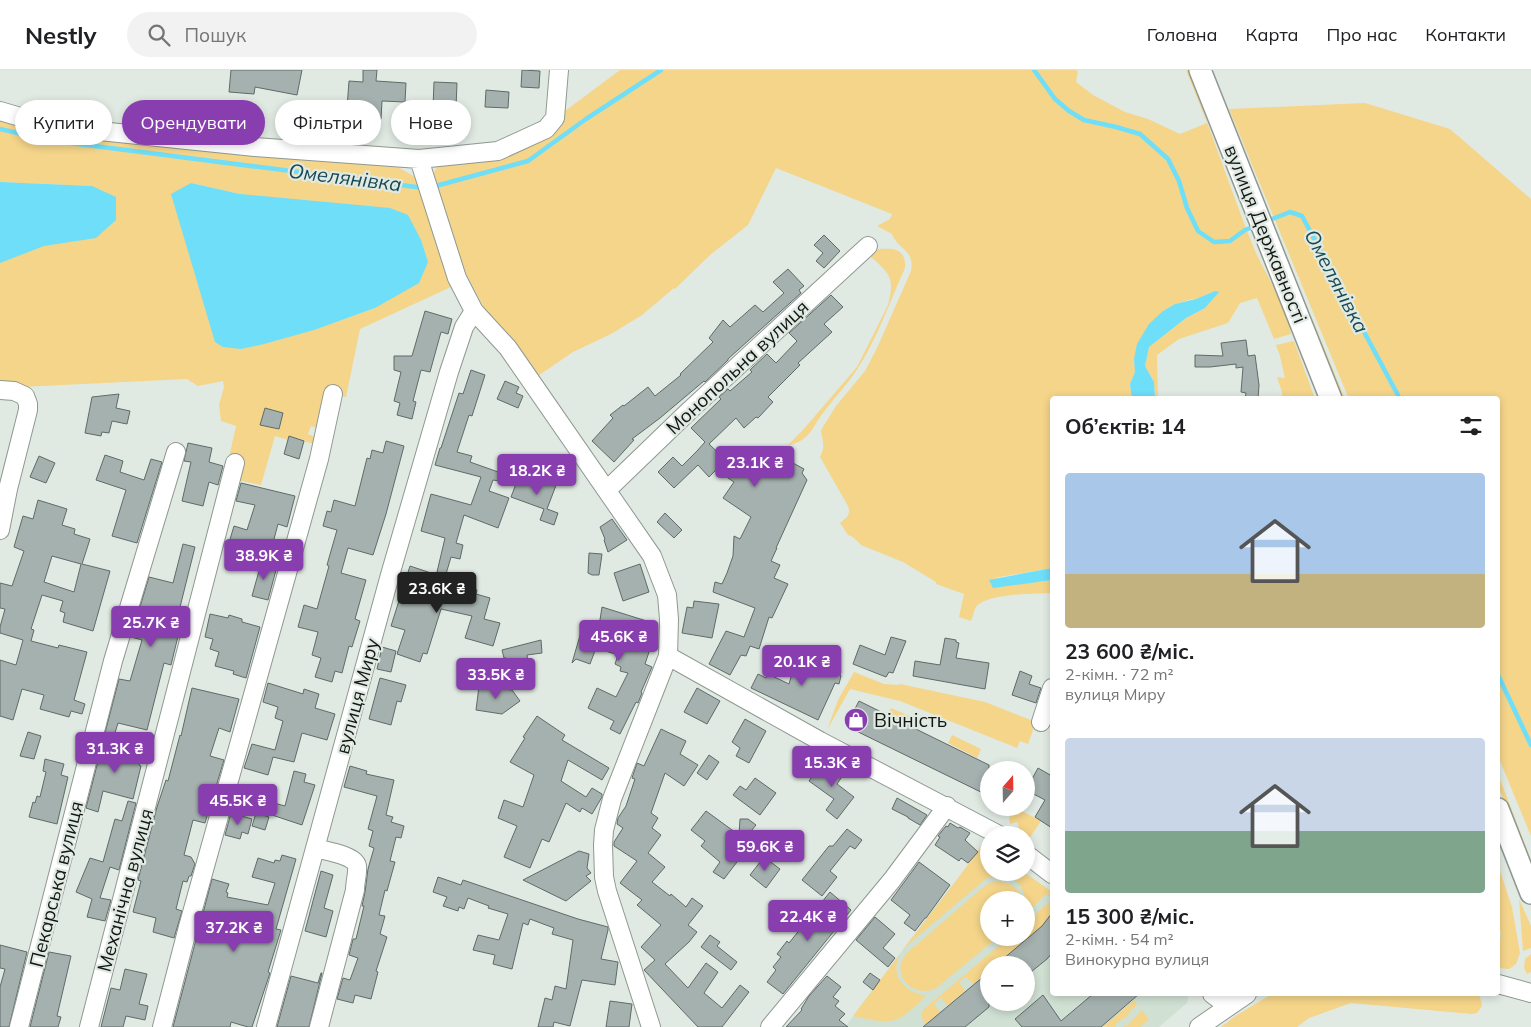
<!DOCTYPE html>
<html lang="uk">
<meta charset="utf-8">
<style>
:root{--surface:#fff;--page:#f2f2f2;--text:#202124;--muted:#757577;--line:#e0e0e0;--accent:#893eb0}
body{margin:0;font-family:Mulish,sans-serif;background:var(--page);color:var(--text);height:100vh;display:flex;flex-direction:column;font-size:19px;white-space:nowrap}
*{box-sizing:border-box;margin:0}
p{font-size:16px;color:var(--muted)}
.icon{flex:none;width:28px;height:28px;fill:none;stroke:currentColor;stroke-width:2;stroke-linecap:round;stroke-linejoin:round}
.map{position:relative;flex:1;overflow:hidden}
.drawer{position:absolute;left:1050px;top:326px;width:450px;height:600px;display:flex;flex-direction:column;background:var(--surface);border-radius:5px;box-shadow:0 2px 8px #0003}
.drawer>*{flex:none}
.banner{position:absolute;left:15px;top:30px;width:475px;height:45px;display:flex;gap:10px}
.needle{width:32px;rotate:20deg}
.buttons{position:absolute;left:980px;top:691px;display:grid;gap:10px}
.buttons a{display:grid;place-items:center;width:55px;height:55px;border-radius:50%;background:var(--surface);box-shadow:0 2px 8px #0003;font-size:25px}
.price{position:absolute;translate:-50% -42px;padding:0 11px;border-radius:5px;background:var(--accent);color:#fff;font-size:16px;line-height:32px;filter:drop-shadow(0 1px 2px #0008)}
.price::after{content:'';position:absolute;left:50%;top:30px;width:15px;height:11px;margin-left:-8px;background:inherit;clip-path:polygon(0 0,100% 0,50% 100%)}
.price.current{background:#222;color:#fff}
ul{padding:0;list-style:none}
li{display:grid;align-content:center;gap:10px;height:265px;padding:0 15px}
li span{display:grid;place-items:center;height:155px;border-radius:5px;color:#555}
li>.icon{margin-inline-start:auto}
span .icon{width:90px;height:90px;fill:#fffc;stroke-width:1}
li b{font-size:21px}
h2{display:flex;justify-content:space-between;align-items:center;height:60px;padding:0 15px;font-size:21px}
.chip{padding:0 18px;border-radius:22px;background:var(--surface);box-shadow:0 2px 8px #0003;font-size:18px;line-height:45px}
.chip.current{background:var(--accent);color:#fff}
header{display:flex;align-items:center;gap:30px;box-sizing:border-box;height:70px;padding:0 25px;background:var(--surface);border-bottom:1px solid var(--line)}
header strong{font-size:24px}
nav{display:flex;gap:28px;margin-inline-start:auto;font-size:18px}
.search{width:350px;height:45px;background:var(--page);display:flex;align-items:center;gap:12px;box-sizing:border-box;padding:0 18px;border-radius:28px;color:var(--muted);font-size:19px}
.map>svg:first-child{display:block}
.built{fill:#d0e0d3;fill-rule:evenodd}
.green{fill:#f4d58a;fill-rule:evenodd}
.water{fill:#6edef9}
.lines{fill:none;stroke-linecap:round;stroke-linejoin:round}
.stream{stroke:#6edef9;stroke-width:4.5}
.building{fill:#a5b1af;stroke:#5f6b68;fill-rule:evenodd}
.minor-casing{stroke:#8f9891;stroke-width:20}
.tertiary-casing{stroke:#8f9891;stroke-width:24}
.minor{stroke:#fff;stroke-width:18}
.tertiary{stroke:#fff;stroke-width:21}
.labels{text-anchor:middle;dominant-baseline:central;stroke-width:4.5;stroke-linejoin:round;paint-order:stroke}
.street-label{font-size:19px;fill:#121513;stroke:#e0eae2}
.poi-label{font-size:19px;fill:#121513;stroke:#e0eae2;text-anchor:start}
.water-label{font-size:20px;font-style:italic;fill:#174955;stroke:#e0eae2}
</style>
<header>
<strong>Nestly</strong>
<div class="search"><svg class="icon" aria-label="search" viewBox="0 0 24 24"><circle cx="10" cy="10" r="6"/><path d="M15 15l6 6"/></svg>Пошук</div>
<nav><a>Головна</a><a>Карта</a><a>Про нас</a><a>Контакти</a></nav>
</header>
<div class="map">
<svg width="1531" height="957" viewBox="0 0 1531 957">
<rect width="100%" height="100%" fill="#e0eae2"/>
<!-- built -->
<path class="built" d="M984,772L989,776V802L1025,803L1052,822V924H1187L1188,927L1187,933L1159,957H845L938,833L967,797ZM989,830H1026V868H989ZM989,895H1026V932H989Z"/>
<!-- green -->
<path class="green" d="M620,0H1075L1078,1L1076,12L1093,25L1125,42L1148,49L1180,64L1207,53L1186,0H1188C1210,58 1230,118 1253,176C1265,205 1286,232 1291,264L1274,269L1257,228L1240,233L1228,253L1179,269L1157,285L1158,329H1155L1154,312L1145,296L1149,277L1186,248L1205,238L1215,221L1196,229H1192L1175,234L1163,241L1134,289L1135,302L1130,314L1132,329H1052V498L994,508L1029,513L1052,510V523C1036,524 987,523 976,537C974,540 973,547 971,551L959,547L964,524L936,514V512L903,492L861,475L853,467L848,465L840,453C847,447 851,445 848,436L820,387C826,375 822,371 821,360L836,336L865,301L877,278L911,201C915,179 898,180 892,164L877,156L890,149L892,144L776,98L748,155L710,185L675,219L674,218L642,245L611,264L573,282L535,308L483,236L465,202L431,108L438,95L561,53L565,41Z
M1365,33L1450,59L1531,129V766L1498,686V329H1349L1229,39Z
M0,48L394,95L417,108L453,216L360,259L346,327L328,323L318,358L311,356L308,364L315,367L314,374L289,367L288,370L275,366L261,415L238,410L228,392L236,356L221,351L219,335L224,317L223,311L198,316L187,309L0,318V146L92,116L0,112ZM191,113L240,124L375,238C331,254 287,269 241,279Z
M879,179C895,178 906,179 905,198C890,231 878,267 858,298C848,314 834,328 823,343C811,359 810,371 788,375L802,361L857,297L888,235C896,205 888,203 868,184Z
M1308,246H1311L1345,329H1342Z
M1294,271L1315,329H1282V322L1277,307L1285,308L1280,286L1276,275Z
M854,602L884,614L898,615L900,614L985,632L1036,652L1028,674L1020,671L1017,678L900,631L850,619L827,660L838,630Z
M891,638L914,648L911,655L888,644Z
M952,665L981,679L977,688L948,673Z
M1498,704L1531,790V799L1500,721L1498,713Z
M1012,738H1016L1041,751L1027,772L1026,765H1017L1013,761L1019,759L1017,752L1010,754L1009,749Z
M984,772L989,776V802L1025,803L1052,822V828L1046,824L1026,844C1026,816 1017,800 987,808L911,872L902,881C929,845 958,810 984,772Z
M1498,795L1512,837L1520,883L1516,894L1509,899L1498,898V878H1499L1501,861H1498Z
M997,811C1010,813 1019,817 1022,830H989V868H997L935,919C911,928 889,903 907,883L981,819L990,813Z
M1519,829L1531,856V878L1523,881Z
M1052,830V842L1042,856L996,895H989V901L973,914L966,907L959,912L965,921L948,936L941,928L934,934L940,942L927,953L930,957H926L921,945L923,940L1008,868H1026V852Z
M900,884C889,907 905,922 926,926C896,955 894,955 853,946Z
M1531,884V902L1527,904L1524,898L1525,889Z
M1272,924H1476L1480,927L1482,936L1477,943L1472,944L1351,933L1309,948L1297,957H1221L1237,945Z
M1134,930L1137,935L1128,943L1129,945L1115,954L1116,957H1103Z
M1142,940L1149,950L1140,957H1123L1124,955L1127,956Z"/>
<!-- water -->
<path class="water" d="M0,112L92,116L116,127V150L96,168L44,176L0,193Z
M191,113L240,124L390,138L408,145L421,170L428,192L419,213L375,238L314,260L264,274L241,279L223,277L215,272L171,124Z
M1215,221L1219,222L1205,238L1186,248L1149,277L1145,296L1154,312L1155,329H1132L1130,314L1135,302L1134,289L1137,274L1149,254L1163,241L1175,234L1196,229Z
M1052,498V510L993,518L989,510Z"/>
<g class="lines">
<!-- stream -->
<path class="stream" d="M1034,0L1055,29L1069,41L1084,50L1116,57L1140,64L1168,89L1179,111L1187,138L1198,161L1214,172L1230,171L1245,160L1255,156
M0,59L47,70L424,118
M432,117L528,91L586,49L661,0
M1267,151L1290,142L1302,146L1400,329
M1498,605L1531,675"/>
</g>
<!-- building -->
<path class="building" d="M231,0H302L297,25L255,17L254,24L229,22Z
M363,0H377L376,11L406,13L405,32L382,31L381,49L368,48V39L347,38L349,11L363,12Z
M522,0L540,1L539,18L521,17Z
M434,12L457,13L456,38L433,37Z
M486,20L509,22L508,38L485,37Z
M824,165L840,181L824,198L816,191L823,183L814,175Z
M788,199L804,216L799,220L801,223L728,289V290L705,312L704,311L660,348L632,369L634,370L614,392L592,371L613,348L610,345L623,335L624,336L648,317L655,326L681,305L680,304L713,272L709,268L723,250L730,257L755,235L763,242L784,223L773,212Z
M831,225L843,237L824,254L832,262L798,293L800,295L768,327L773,332L758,348L756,347L744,358L736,348L709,374L737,401L741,395L760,408L771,387L780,391L782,387L804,399L802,403L807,410L776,478H777L771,491L780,495L774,508L788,514L772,548L769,547L759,579L750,576L746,586L741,585L730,605L709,594L726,561L744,567L755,538L713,522L715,512L722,514L727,503L733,486L734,466L740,469L751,447L723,428L734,412L716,400L709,407L698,395L674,418L658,402L673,387L682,396L697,381L705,372L691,358L721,329L719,327L728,319L730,321L752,302L750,300L767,284L776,293L797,271L789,263Z
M425,241L452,249L448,264L441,262L430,302L421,300L413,331L416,332L412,349L397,345L400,333L394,331L401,302L394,300V286H412Z
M1246,270L1248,286L1255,285L1259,315L1258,329H1245L1246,323L1241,322L1243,297L1236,298V294L1210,297H1195V285L1223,286L1221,273Z
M471,300L485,305L472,346L469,345L457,382L472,386L470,392L501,403L499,411L493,410L489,421L509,428L498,458L464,445L456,473L463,475L460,489L451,487L446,504L437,502L445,468L421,461L431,424L471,435L481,407L435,395L440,378H441L459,323L463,324Z
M505,311L519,317L516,323L523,326L518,338L497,329Z
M119,324L116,338L130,341L127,354L112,351L109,363L102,362L101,366L85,363L92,327Z
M265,338L283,343L279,359L260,355Z
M289,366L304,371L299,389L284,384Z
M386,371L404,376L386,444L373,485L348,478L341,503L366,510L355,549L360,551L352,577L349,576L342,603L335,601L332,612L315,607L321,588L312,585L318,562L298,557L304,535L317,539L329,496L327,495L337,460L323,456L327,441L331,442L334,430L355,436L367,388L370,389L372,380L383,383Z
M188,373L212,378L209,392L223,396L218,415L209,412L203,436L182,431L191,392L184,391Z
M105,385L123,391L120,402L144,410L151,389L162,392L137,473L112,466L126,420L96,410Z
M39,386L55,393L46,413L30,407Z
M519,406L543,415L546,406L558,410L547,439L558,443L554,455L540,450L544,439L511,427Z
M241,413L295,426L287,457L278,454L269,488L228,476L234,456L247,460L255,435L236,431Z
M38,430L67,439L62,455L75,459L74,464L90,469L82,494L110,501L93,561L63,552L65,543L60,541L63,531L42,525L31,559L34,560L31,571L58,578L59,575L87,582L74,630L85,634L82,644L71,641L69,647L40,639L44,625L22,619L13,650L0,646V590L16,595L23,570L0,563V557L5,539L0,538V513L12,516L24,481L14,477L18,463L23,446L33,449ZM52,486L81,494L74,522L44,512Z
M665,443L682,460L674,468L657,452Z
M612,449L627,470L608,482L604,470L605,469L600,457Z
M183,474L195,477L175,557L180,558L171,595L164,593L147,660L118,653L114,666L105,663L119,609L130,611L142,570L131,567L149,507L173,513Z
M589,483L602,484L599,505H592L588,503Z
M262,490L273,493L271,498L276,500L268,530L252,526Z
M640,494L649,522L623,531L614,503Z
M410,496L440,506L435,524L457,530L462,515L477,520L476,524L490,528L484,549L500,553L493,576L465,568L472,546L441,539L427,584L423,583L420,592L397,584L405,560L391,556Z
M694,531L719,534L712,568L682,563L687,537L693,538Z
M602,537L653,553L648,568L653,570L645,594L652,597L641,622L642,623L638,633L636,632L620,664L610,659L614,651L588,638L597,618L616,627L628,603L620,601L621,597L615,594L618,585L596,578L590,594L576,589L572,593L581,562L592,566L599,556Z
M210,544L228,548L229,545L242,549V552L260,557L246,608L233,604L234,601L215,596L219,582L210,579L213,569L205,567Z
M891,567L906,571L893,603L889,602L886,607L853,594L860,575L885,585Z
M945,568L956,570V572L959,573L956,588L989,593L985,619L913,606L915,591L940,595Z
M541,570L542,583L527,585L528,593L522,594L525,605L512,608L506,588H504L502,580Z
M382,577L396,581L391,602L377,599Z
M797,586L828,596L834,593L841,606L839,614L835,613L818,650L751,618L758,604L766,608L768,604L789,614Z
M1020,601L1032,606L1029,614L1041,618L1036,633L1012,625Z
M380,608L406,615L401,632L397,631L391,655L369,649Z
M268,613L303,624L304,619L319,624L315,638L335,644L327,670L302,663L294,692L273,687L268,705L244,698L252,674L275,680L283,651L275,648L278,637L263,632Z
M479,616L512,620L520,631L502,644L476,640Z
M192,618L239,629L230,662L219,658L210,686L224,690L205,753L193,750L184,785L191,787L195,794L191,806H189L187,812L183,811L176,839L182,841L174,868L153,862L156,848L133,842L141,811L138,810L157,737L166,710L168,711L180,665L181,666Z
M697,618L720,631L707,654L684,642Z
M859,631L989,695V726L846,656Z
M537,646L565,665L562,670L609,698L602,710L568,690L561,711L586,727L592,718L602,724V727L592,744L582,738L580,742L566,733L549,772L542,769L530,798L504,787L517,756L498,748L504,730L523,737L534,705L510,692L525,668L523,667Z
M745,649L766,661L749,693L736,686L740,678L732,672Z
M661,659L686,671L680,684L698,695L684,716L665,703L651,743L658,748L652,758L661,765L648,783L665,797L652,812L670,826L671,824L686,837L692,828L703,836L688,855L697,862L689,872L665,894L688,918L706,893L718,902L704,923L722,938L740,915L749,922L722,957H698L644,900L655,890L641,877L661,855L637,835L642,830L620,813L637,791L614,776V772L623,758L617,754L618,748L626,736L635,709L632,708L637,693L644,696Z
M28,662L41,666L34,689L20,686Z
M103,672L142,682L139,695L141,696L133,729L103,721L98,742L86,738Z
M709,685L719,692L707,710L697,703Z
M45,689L64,694L61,705L68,707L57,754L29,747L33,732L35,733L37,726L40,727L46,702L43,701Z
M823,691L843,705L837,714L854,727L837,749L826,740L834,729L809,711Z
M350,696L367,701L366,704L394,710L386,745L393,747L391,752L404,756L401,768L396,767L390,791L395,792L387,821L385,820L379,845L385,846L380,864L387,867L376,901L378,902L371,929L355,925L353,933L337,929L343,908L350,910L358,888L349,885L353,869H356L364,836H362L365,822L368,799L374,778L369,776L373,761L368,759L377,726L344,717Z
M1038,698L1052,706V758L1035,747L1045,730L1026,720Z
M294,701L306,704L304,712L315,715L302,755L260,741L263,730L285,736Z
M755,708L776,723L760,745L733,725L740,716L746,720Z
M897,728L927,745L920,755L908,748V747L892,739Z
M128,731L136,733L119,800L110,797L100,828L111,830L105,851L87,847L92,829L76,822L90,788L103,792L115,749L122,751Z
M706,741L739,765L740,749H748L756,755L733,783L740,788L724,809L713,802L720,792L701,776L705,771L691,760Z
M231,743L252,749L248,764L242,762L240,769L225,765Z
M256,743L269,747L265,760L252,756Z
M950,753L958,758L960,757L970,763L965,770L978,782L968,793L961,788L959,791L935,775L940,767L938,766L946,756L948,757Z
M847,759L862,770L855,779L850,776L830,801L837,807L822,826L802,810L829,776H833Z
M579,781L589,784L587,798L591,803L586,806L591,811L566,831L523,810Z
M282,785L296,789L276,859L281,860L268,902L270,903L252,957H248L231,952L230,957H173L212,809L229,814L226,822L228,823L227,827L268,835L275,813L252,807L258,788L274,793L275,790L280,791Z
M764,787L780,799L766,818L750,805Z
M919,792L950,815L926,848H925L915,861L904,853L910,845L891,830Z
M321,801L333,805L324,838L333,841L326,867L305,861Z
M438,807L461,815L463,810L578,849L608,857V860L601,889L618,892L615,915L582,910L570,956L554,952L553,957H538L545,928L552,930L555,916L566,919L573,870L552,864L554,858L530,849L528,855L523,853L512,899L493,894L495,885L473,880L478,865L499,870L508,844L488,838L489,836L468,828L464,839L459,837L458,841L443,836L447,827L433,822Z
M830,822L851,840L783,924L767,912L776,900L773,897L781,887L777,884L787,871L789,873Z
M1052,843V883L1047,889L1026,906V895H996L1042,856Z
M875,847L895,864L883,878L895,888L888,897L856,870Z
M710,865L720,872L717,876L737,892L731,900L701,877Z
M0,875L27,882L9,957H0V917L5,899L0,898Z
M49,882L71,886L57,946L61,947L58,957H30Z
M125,899L147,904L139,934L148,936L145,950L126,946L123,957H101L111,918L120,920Z
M989,902V937L965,957H923Z
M321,903H322L309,957H277L291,906L318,913Z
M870,903L880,910L873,920L863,912Z
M827,906L841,917L833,927L839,931L835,936L845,944L839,950L848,957H786L802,940L801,939L809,926Z
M1093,924H1139L1101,957H1022L1015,949L1043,925L1061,951Z
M610,931L632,934L629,957H606Z"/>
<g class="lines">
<!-- minor casing -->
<g class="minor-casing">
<path id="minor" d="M0,41L51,56L255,77L419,89L498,81L546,59L555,48L559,0
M419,89L457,208L474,241L508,278L652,486L667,525L669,549L668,586L612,729L604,760L603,775L604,807L607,821L651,957
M0,320L14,321L25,326L28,334V340L8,419L0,460
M607,420L690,340L868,176
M668,586L820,671L999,765
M1041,652L1052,618
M315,778C325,781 355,785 357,796C358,803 355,812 355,820L319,957
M1026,784L1052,804
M1498,914L1531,923
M1212,924L1228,936
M19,957L113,591L176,382
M89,957L235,393
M162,957L188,857L319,389L333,324
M266,957L390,505L449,302L464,257L474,241
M770,957L892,810L947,736
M1199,957L1247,924"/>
</g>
<!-- tertiary casing -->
<g class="tertiary-casing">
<path id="tertiary" d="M1200,0L1331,329
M1498,739L1531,823"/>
</g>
<!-- minor -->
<use href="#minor" class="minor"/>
<!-- tertiary -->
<use href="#tertiary" class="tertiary"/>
</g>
<!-- icons -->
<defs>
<g id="shop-disc" transform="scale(1.25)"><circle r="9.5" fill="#893eb0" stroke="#e0eae2"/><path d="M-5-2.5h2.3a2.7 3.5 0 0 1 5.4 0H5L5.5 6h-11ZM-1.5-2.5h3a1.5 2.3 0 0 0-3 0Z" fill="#fff"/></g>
</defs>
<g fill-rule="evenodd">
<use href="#shop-disc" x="856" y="650"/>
</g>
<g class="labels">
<!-- street labels -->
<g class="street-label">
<text transform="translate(1266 164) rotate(68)">вулиця Державності</text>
<text transform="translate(737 297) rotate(-43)">Монопольна вулиця</text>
<text transform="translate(357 626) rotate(-75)">вулиця Миру</text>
<text transform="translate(56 814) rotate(-76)">Пекарська вулиця</text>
<text transform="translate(125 820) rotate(-75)">Механічна вулиця</text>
</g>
<!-- poi labels -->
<g class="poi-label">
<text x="874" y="650">Вічність</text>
</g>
<!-- water labels -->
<g class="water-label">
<text transform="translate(345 107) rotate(7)">Омелянівка</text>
<text transform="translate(1337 211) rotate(62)">Омелянівка</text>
</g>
</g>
</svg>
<div class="buttons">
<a><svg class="needle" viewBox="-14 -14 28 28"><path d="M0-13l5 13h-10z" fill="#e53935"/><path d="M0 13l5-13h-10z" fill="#757577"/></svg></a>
<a><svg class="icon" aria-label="layers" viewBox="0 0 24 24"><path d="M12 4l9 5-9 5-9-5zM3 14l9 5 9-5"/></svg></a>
<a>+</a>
<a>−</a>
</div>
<b class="price" style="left:755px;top:418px">23.1K ₴</b>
<b class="price" style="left:537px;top:426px">18.2K ₴</b>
<b class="price" style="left:264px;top:511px">38.9K ₴</b>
<b class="price current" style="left:437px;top:544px">23.6K ₴</b>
<b class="price" style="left:151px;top:578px">25.7K ₴</b>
<b class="price" style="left:619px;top:592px">45.6K ₴</b>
<b class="price" style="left:802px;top:617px">20.1K ₴</b>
<b class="price" style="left:496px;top:630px">33.5K ₴</b>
<b class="price" style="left:115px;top:704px">31.3K ₴</b>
<b class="price" style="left:832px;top:718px">15.3K ₴</b>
<b class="price" style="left:238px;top:756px">45.5K ₴</b>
<b class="price" style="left:765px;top:802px">59.6K ₴</b>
<b class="price" style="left:808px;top:872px">22.4K ₴</b>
<b class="price" style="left:234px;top:883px">37.2K ₴</b>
<div class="banner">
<a class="chip">Купити</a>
<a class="chip current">Орендувати</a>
<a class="chip">Фільтри</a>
<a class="chip">Нове</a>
</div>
<section class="drawer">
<h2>Об’єктів: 14<svg class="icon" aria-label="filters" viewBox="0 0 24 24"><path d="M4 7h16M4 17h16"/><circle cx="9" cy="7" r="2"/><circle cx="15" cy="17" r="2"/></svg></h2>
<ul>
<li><span style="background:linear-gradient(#a9c7e8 65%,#c2b280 0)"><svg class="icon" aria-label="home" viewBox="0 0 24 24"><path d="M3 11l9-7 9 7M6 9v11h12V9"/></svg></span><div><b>23 600 ₴/міс.</b><p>2-кімн. · 72 m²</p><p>вулиця Миру</p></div></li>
<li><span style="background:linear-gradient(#c9d6e8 60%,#7fa58c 0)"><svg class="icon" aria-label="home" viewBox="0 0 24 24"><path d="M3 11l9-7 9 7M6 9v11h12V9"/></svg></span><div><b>15 300 ₴/міс.</b><p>2-кімн. · 54 m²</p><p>Винокурна вулиця</p></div></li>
</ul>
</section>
</div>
